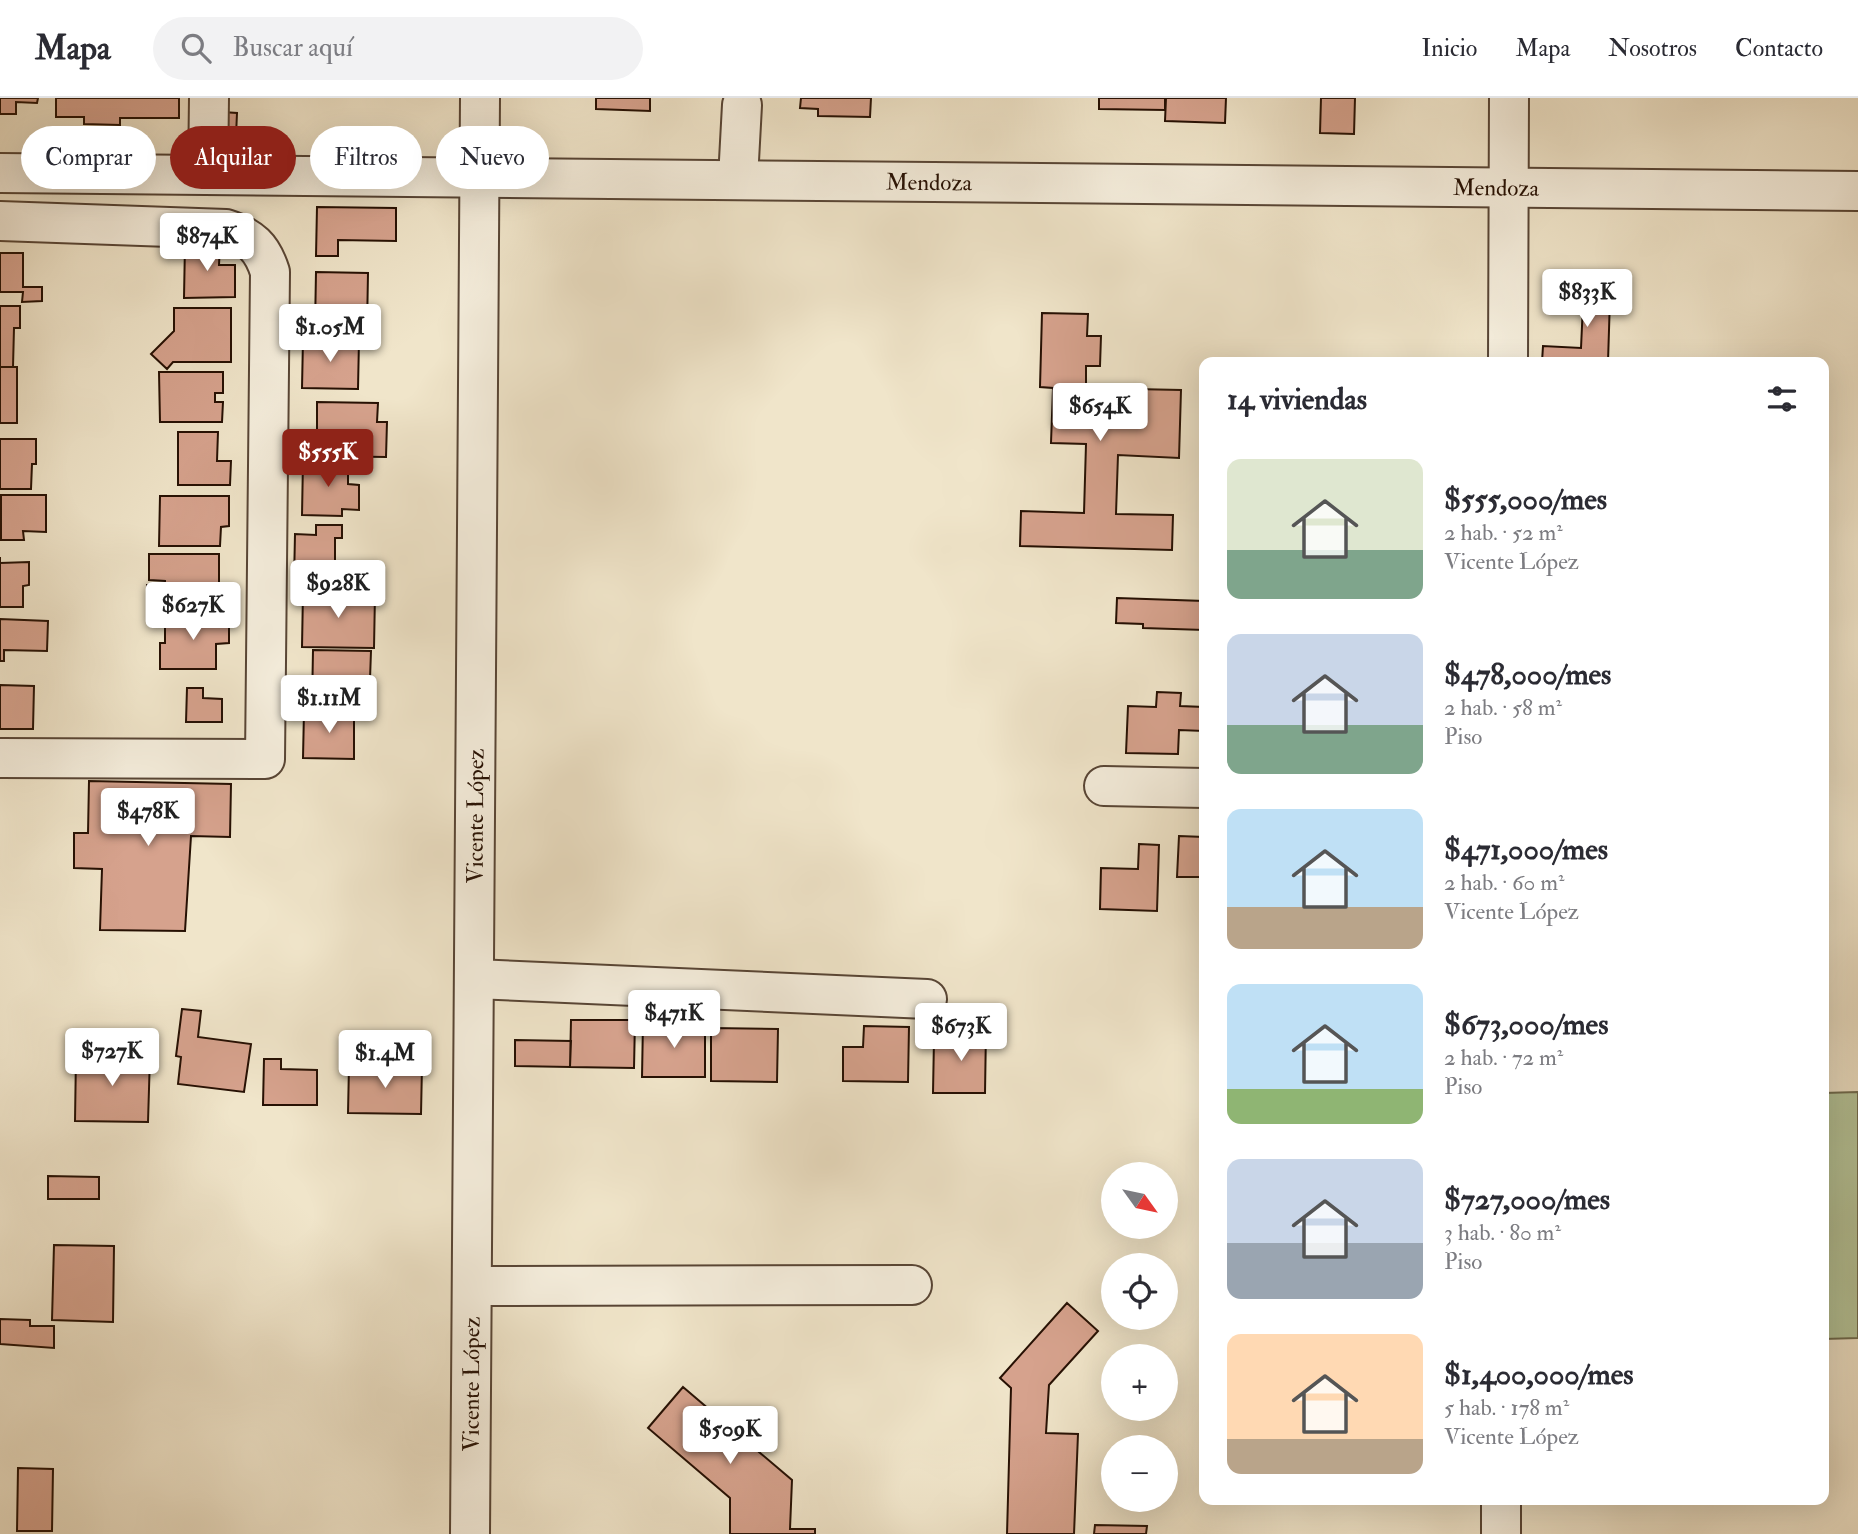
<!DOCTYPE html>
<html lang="es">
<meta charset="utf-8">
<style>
:root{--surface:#fff;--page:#f2f2f3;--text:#2b2b33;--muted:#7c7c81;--line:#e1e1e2;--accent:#8f2418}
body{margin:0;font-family:"IM FELL Double Pica",serif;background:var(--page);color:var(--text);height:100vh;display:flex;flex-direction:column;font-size:26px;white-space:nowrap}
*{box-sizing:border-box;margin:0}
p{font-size:23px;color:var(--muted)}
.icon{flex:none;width:38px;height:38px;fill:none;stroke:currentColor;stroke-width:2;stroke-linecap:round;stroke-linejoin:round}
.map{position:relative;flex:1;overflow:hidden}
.sheet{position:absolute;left:1199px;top:259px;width:630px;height:1148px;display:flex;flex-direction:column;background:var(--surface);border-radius:14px;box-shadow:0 7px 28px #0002}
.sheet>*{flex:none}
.guide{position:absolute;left:21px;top:28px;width:665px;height:63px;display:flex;gap:14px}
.needle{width:46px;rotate:123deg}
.buttons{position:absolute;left:1101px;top:1064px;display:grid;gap:14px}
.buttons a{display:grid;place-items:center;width:77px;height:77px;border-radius:50%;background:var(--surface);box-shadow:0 7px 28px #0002;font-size:35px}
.price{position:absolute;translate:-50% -60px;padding:0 16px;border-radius:7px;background:#fff;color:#222;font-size:23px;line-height:46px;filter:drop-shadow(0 2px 4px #0008)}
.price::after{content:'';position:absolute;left:50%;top:42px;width:21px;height:16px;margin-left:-10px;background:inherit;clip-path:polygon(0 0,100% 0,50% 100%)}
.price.active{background:var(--accent);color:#fff}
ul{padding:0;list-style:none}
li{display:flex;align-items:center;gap:21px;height:175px;padding:0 28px}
li span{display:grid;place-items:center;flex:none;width:196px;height:140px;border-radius:14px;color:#555}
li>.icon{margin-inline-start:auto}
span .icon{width:84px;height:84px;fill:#fffc;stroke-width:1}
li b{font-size:30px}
h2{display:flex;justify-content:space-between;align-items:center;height:84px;padding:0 28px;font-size:30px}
.chip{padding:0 24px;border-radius:32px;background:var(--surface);box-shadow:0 7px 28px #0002;font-size:24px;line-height:63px}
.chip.active{background:var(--accent);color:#fff}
header{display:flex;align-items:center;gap:42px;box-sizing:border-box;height:98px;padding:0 35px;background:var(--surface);border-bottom:2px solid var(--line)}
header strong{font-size:33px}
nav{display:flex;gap:38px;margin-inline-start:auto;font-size:24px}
.search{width:490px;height:63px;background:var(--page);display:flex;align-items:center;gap:18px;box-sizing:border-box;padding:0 24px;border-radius:38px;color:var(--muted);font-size:26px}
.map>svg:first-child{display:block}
.green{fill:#b5c69b;stroke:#6e6b4f;stroke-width:2}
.building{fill:#d6a28d;stroke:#261003;stroke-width:2}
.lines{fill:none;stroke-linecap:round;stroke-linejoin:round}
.minor-casing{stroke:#584535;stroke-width:42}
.minor{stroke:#f5eedd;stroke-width:38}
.labels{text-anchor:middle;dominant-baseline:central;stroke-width:6;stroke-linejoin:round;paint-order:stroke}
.street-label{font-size:23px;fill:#261003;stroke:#f5eedd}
</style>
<header>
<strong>Mapa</strong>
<div class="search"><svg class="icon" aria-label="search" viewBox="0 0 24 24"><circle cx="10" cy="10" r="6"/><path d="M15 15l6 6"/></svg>Buscar aquí</div>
<nav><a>Inicio</a><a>Mapa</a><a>Nosotros</a><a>Contacto</a></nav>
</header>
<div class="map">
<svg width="1858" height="1436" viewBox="0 0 1858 1436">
<rect width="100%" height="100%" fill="#f0e5ca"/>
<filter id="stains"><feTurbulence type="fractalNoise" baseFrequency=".00286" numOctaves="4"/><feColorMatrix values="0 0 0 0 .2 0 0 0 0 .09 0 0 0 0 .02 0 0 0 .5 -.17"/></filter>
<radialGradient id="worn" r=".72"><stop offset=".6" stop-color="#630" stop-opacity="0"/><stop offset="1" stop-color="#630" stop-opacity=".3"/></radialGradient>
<!-- green -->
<path class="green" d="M1858,994V1240L1824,1241V995Z"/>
<!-- building -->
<path class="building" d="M0,0H38L37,5L16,4V16H0Z
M56,0H179V20H120V27L84,26V19H56Z
M596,0H650V13L596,11Z
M801,0H871L870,19L818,18V11L800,10Z
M1099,0H1165V12L1099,11Z
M1166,0H1226L1225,25L1165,23Z
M1321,0H1355L1354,36L1320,35Z
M222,14L237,15L236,38H221Z
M317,109L396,110V143L338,142V158H316Z
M185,146H220L219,167H235V199L184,200Z
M0,155H23V189H42V203L22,204L23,194H0Z
M316,174L368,175L367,231L315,230Z
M1584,179L1610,200L1608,264H1542L1543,248L1581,250L1583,206L1570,197Z
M0,208H20V230H14L13,269H0Z
M174,210H231V264H173L167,271L151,256L174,233Z
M1042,215L1088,216L1087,238H1101L1100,268H1086V290L1181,292L1179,360L1118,357L1116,416L1173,417L1172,452L1020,448L1021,413L1084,415L1086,346L1051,345L1053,290L1040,289Z
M303,241L359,242L358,291L302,290Z
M0,269H17V325H0Z
M159,274H223V295H215V304H223L222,324H160Z
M317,304L378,305L377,324H387L386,359L317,358Z
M178,334H218L217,363H231L230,387H178Z
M0,341H36V366H32L31,391H0Z
M303,363L344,364L343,371H348V386L359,387V412L342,411V418L302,417Z
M1,397H46V434L23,433L24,442H1Z
M160,398H229V428L221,429L220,448H159Z
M316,427H342V440H335V464L343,465V485L294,484L295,436L316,437Z
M149,456H219V514H147V487H165V483L149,482Z
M0,459V465L29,464V487L23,488V509H0Z
M303,494L375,496L374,550L302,549Z
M1117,500L1204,503V532L1143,530V526L1116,525Z
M165,519H229V545L216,546V571H160V545H165Z
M0,521L48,523L47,553L4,552V563H0Z
M313,552L371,553L370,581H361L360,608H312Z
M0,587L34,588L33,631H0Z
M187,590H203V600L222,601V624H186Z
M1157,594L1181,595L1180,608L1204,609V633L1179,632L1178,656L1126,655L1128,608L1156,609Z
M304,613L354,614V661L303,660Z
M89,683L231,686L230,739L191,738L185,833L100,832L102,771L74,770V735H88Z
M1179,738L1204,739V779H1177Z
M1139,746L1159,747L1157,813L1100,811L1101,770L1138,771Z
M182,911L201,913L198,939L251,946L244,994L178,986L181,959L176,958Z
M571,922H635L634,970L570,969Z
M643,924L705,925V979H642Z
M864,928L909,929L908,984L843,983V949H863Z
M711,930L778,931L777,984L711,983Z
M952,931H986L985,995H933L934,941L952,942Z
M515,942L571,943L570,969L515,968Z
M76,957L150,958L148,1024L75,1023Z
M264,961H281V971L317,972V1007H263Z
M349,968H422L421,1016L348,1015Z
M48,1078L99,1079V1101H48Z
M54,1147L114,1148L113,1224L52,1222Z
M1067,1205L1098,1233L1049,1287L1046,1335L1078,1336L1074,1436H1007L1011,1290L1000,1280Z
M0,1221L30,1222V1228H54V1250L0,1246Z
M683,1289L737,1335L744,1327L765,1346L759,1354L792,1382L790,1431H815V1436H730V1400L648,1330Z
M18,1370L53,1371L52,1433H17Z
M1095,1427L1147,1428L1146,1436H1094Z"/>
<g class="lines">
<!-- minor casing -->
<g class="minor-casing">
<g id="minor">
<path id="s1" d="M0,75L1858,93"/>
<path d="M208,77L209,0"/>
<path d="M738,81L742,7"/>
<path d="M0,123L226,131C251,139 262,149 270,174L265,661L0,660"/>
<path d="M1508,264L1509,0"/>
<path d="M1104,688L1204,690"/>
<path d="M475,881L927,901"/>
<path d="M472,1188L912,1187"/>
<path id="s2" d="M470,1436L480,0"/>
<path d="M1501,1436V1402"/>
</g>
</g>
<!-- minor -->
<use href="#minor" class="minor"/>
</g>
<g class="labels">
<!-- street labels -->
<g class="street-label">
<text stroke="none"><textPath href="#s1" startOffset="929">Mendoza</textPath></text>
<text stroke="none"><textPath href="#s1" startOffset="1496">Mendoza</textPath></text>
<text stroke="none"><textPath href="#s2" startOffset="718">Vicente López</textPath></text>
<text stroke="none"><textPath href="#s2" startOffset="150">Vicente López</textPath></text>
</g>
</g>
<rect width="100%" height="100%" filter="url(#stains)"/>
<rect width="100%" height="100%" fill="url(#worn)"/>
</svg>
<div class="buttons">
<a><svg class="needle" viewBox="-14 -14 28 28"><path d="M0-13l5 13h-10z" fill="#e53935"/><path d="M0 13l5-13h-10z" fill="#7c7c81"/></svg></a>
<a><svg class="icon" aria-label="locate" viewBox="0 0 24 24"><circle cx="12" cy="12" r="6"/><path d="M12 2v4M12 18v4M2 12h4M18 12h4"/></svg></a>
<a>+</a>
<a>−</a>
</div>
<b class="price" style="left:207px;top:175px">$874K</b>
<b class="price" style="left:1587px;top:231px">$833K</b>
<b class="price" style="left:330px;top:266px">$1.05M</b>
<b class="price" style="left:1100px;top:345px">$654K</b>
<b class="price active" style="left:328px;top:391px">$555K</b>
<b class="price" style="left:338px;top:522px">$928K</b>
<b class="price" style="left:193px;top:544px">$627K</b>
<b class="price" style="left:329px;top:637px">$1.11M</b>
<b class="price" style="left:148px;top:750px">$478K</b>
<b class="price" style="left:674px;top:952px">$471K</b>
<b class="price" style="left:961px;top:965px">$673K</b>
<b class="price" style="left:112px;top:990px">$727K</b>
<b class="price" style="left:385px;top:992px">$1.4M</b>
<b class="price" style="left:730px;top:1368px">$509K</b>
<div class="guide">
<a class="chip">Comprar</a>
<a class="chip active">Alquilar</a>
<a class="chip">Filtros</a>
<a class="chip">Nuevo</a>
</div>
<section class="sheet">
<h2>14 viviendas<svg class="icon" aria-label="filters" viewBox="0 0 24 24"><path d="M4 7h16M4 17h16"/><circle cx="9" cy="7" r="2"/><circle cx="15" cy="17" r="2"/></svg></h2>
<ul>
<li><span style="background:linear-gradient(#dfe7d0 65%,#7fa58c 0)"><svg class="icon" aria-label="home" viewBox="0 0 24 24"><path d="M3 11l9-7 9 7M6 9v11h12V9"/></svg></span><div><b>$555,000/mes</b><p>2 hab. · 52 m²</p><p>Vicente López</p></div></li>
<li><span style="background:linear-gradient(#c9d6e8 65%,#7fa58c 0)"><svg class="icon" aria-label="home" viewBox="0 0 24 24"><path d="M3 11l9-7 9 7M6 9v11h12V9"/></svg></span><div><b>$478,000/mes</b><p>2 hab. · 58 m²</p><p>Piso</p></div></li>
<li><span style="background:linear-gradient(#bfe0f5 70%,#b9a48a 0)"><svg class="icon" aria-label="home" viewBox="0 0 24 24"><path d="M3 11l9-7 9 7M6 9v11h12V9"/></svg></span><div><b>$471,000/mes</b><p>2 hab. · 60 m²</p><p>Vicente López</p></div></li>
<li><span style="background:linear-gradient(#bfe0f5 75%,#8fb573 0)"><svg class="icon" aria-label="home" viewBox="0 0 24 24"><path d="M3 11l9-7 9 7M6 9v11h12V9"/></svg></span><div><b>$673,000/mes</b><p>2 hab. · 72 m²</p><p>Piso</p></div></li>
<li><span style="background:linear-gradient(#c9d6e8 60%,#9aa5b1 0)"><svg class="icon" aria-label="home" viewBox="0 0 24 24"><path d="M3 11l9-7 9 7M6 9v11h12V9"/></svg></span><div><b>$727,000/mes</b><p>3 hab. · 80 m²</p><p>Piso</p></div></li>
<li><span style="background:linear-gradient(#ffd9b3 75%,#b9a48a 0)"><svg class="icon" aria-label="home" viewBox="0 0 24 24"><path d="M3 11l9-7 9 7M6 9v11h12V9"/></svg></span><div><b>$1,400,000/mes</b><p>5 hab. · 178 m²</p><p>Vicente López</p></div></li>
</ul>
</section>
</div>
